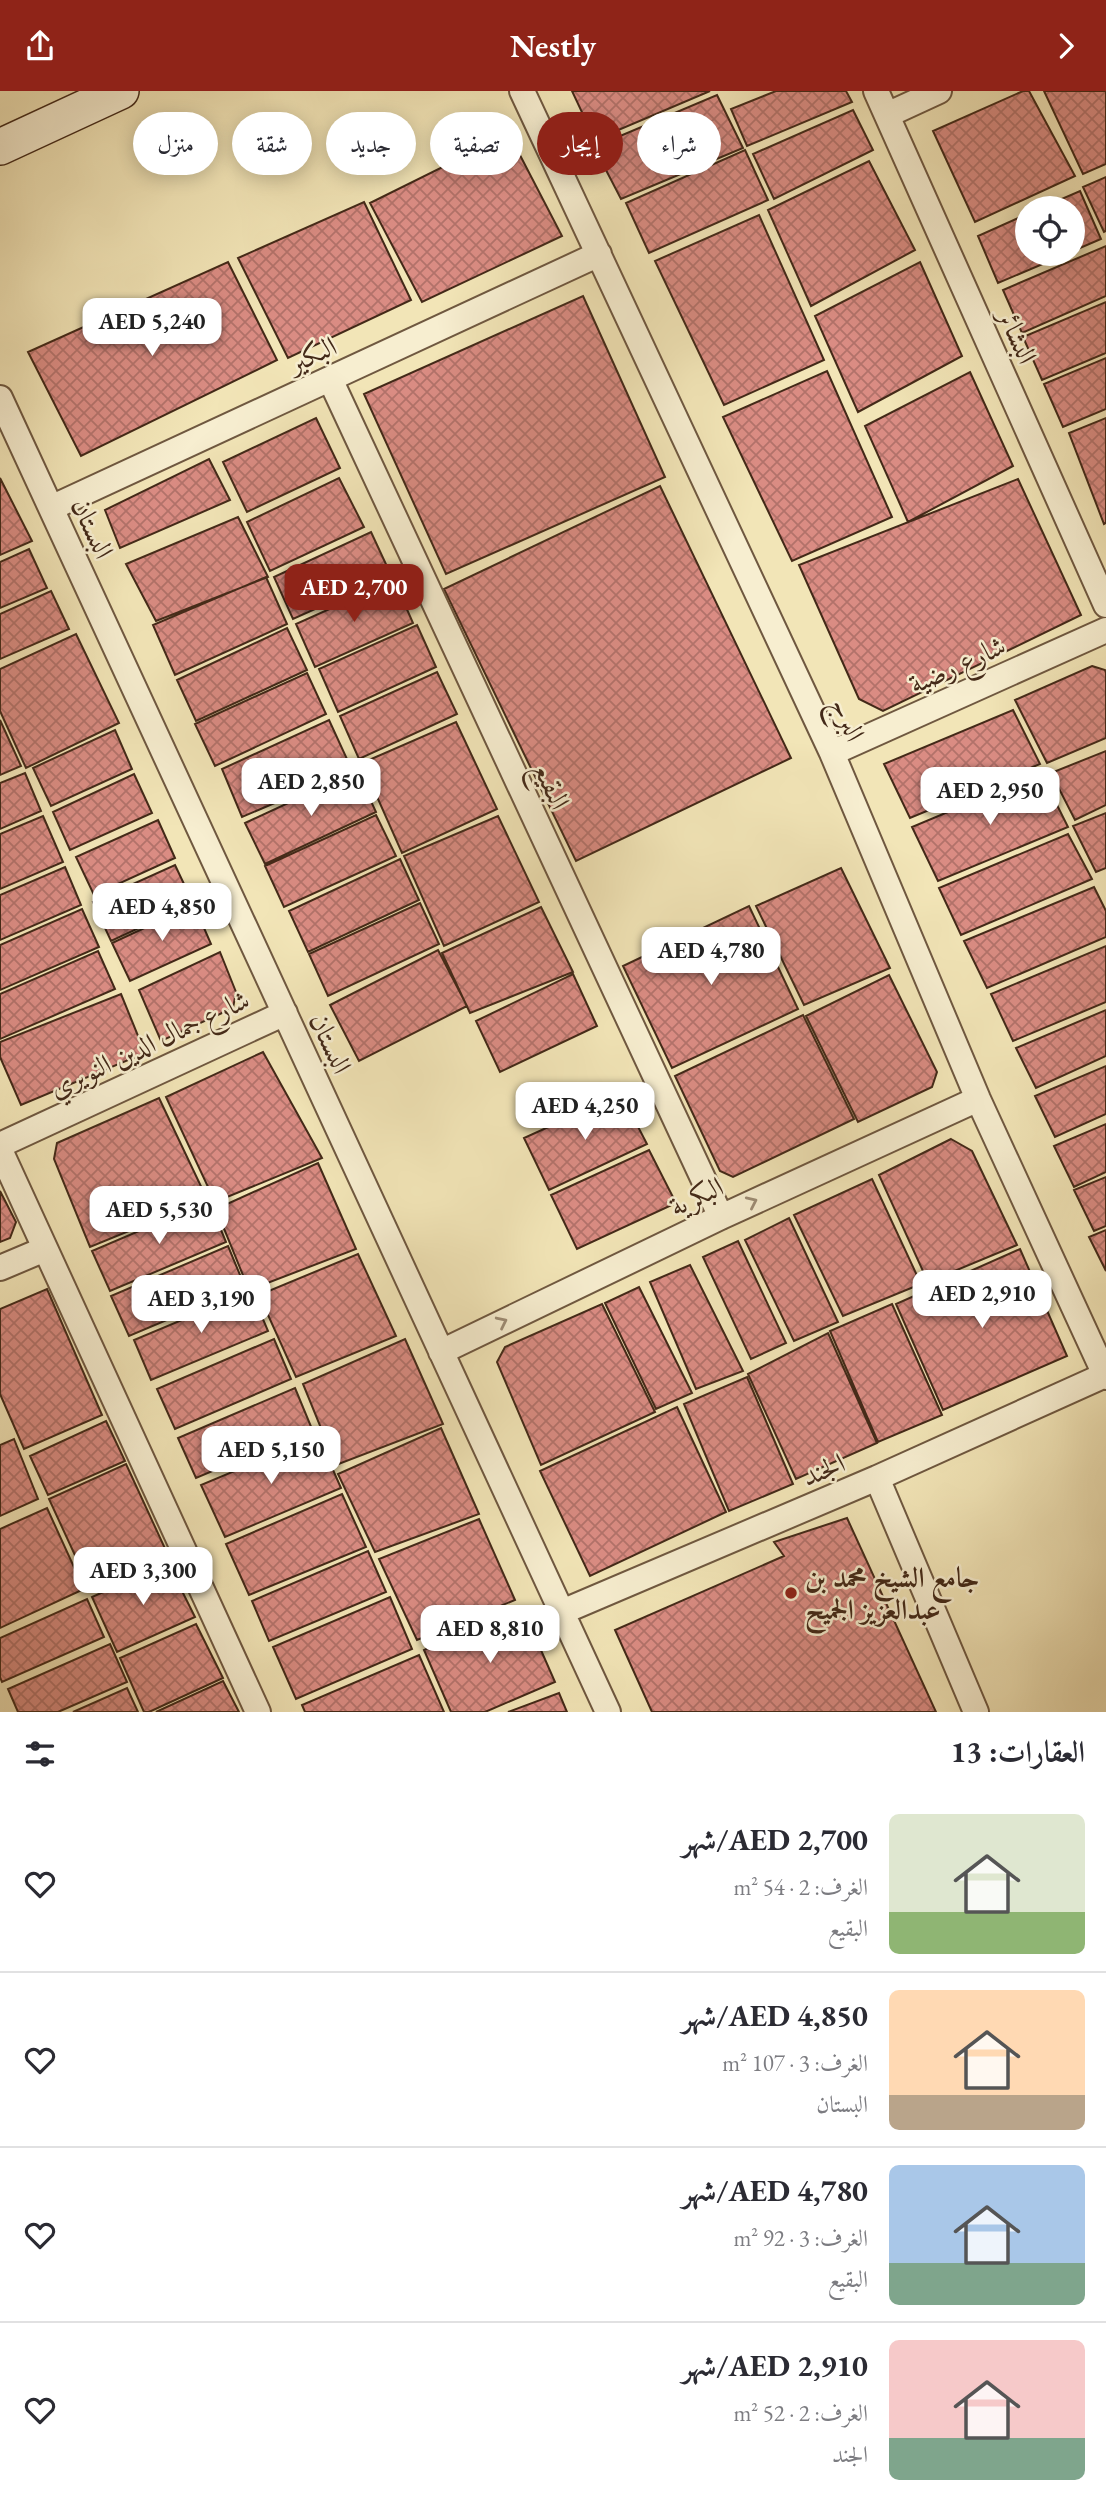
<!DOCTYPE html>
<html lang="ar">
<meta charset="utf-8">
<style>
:root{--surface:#fff;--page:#f7f7f7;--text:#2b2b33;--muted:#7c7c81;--line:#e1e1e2;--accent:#8f2418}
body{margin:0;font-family:"EB Garamond",Amiri,serif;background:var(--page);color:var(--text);direction:rtl;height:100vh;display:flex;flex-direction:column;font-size:26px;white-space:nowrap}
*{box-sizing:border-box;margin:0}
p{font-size:23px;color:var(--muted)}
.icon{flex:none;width:38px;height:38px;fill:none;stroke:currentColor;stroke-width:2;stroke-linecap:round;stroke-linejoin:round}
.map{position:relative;height:1621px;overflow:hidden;direction:ltr}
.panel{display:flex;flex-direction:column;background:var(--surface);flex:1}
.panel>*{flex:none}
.top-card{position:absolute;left:21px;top:21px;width:700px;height:63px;direction:rtl;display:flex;gap:14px}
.fabs{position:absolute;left:1015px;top:105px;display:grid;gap:14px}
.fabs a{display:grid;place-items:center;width:70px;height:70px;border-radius:50%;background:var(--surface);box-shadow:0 4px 18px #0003;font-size:35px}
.price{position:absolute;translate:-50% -60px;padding:0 16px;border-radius:14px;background:#fff;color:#222;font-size:23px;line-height:46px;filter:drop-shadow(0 2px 4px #0008)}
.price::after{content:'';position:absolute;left:50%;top:42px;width:21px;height:16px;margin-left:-10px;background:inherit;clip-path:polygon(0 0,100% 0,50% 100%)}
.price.selected{background:var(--accent);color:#fff}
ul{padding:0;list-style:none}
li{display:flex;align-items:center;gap:21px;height:175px;padding:0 21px}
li+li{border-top:2px solid var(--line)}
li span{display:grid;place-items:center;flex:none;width:196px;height:140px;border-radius:10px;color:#555}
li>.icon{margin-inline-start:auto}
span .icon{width:84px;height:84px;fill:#fffc;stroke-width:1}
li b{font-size:30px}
h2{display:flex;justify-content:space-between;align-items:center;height:84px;padding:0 21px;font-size:30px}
.pill{padding:0 24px;border-radius:32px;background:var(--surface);box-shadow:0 4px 18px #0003;font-size:24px;line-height:63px}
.pill.selected{background:var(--accent);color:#fff}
header{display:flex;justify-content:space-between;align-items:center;height:91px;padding:0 21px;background:var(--accent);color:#fff;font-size:32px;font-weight:700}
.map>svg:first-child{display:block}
.building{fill:url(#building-cross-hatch);stroke:#432918;stroke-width:2}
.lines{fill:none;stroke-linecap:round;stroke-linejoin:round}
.street-casing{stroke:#6f5840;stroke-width:28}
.secondary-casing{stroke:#432918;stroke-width:38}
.street{stroke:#f7eed0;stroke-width:24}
.secondary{stroke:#f7eed0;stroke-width:35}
.oneway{stroke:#9d8c74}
.poi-dot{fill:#8f2418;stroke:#f7eed0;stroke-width:2.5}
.labels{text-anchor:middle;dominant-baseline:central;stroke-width:5;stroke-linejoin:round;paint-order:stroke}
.street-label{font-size:28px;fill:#432918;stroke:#f7eed0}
.poi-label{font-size:28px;font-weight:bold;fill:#432918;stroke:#f7eed0;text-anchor:start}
</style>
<header><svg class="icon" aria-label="forward" viewBox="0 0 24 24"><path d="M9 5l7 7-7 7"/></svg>Nestly<svg class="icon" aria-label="share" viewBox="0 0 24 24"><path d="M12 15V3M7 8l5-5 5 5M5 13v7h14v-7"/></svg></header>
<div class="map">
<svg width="1106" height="1621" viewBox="0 0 1106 1621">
<defs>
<pattern id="building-cross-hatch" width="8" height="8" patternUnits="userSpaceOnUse" patternTransform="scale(1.75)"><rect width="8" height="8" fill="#da8c83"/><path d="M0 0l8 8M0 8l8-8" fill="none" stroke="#b2726a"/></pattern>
</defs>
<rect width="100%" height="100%" fill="#f2e5b7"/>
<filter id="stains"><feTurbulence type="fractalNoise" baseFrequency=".00286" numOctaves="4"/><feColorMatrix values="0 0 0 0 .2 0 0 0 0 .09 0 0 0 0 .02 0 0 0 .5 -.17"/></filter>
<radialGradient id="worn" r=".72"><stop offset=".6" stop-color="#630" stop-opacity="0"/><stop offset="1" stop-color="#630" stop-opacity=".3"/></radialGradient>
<!-- building -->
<path class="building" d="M572,0H710L595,49Z
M776,0H846L852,11L747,55L731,18Z
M1023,0H1029L1075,85L975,131L933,40Z
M1044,0H1106V73L1083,83Z
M717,4L743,57L621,108L594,56Z
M853,19L873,59L774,108L753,63Z
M509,43L562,145L422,211L370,112Z
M745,59L768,109L649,162L626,112Z
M869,70L915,159L811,215L768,119Z
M1106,86V140L1104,141L1083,96Z
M1080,100L1101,148L1073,160V117H1041Z
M364,111L411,209L288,267L238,167Z
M1027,123V163H1066L998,192L978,145Z
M759,124L824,269L724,314L655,170Z
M1106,155V205L1022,242L1003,199Z
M228,171L277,269L81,365L28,261Z
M920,171L962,265L858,321L815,225Z
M583,205L665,386L446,483L364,303Z
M1106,211V262L1042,289L1023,246Z
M1106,267V318L1063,336L1044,293Z
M827,280L892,426L792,470L723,326Z
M970,281L1013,375L908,431L865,335Z
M316,327L340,377L247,421L223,371Z
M1106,327V432L1104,433L1069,342Z
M209,368L230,409L120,457L105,419Z
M0,387L32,450L0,464Z
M339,387L364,436L270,480L247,431Z
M1018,388L1081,524L883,620L859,608L799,474Z
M660,395L791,667L576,770L444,498Z
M238,426L268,486L156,530L126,473Z
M371,441L391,484L293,528L274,486Z
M29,458L47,497L0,517V471Z
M266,486L287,533L175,584L153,534Z
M394,489L413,532L315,576L296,533Z
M51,500L69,538L0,568V523Z
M417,534L436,576L338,621L319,578Z
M287,537L307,579L196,630L177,589Z
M76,543L119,632L26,677L0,620V578Z
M1092,575L1105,579L1106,582V647L1047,672L1015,609Z
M437,581L457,623L359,668L340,625Z
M307,582L326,623L215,675L195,633Z
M1013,619L1040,673L910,727L884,673Z
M0,629L21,675L0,684Z
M329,629L352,679L242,726L222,678Z
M456,631L497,718L402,762L362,672Z
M115,639L132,678L51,715L33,677Z
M1106,660V714L1075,729L1051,682Z
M357,680L376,721L265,773L245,732Z
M25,682L41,720L0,738V692Z
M1041,682L1068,736L938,790L912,736Z
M134,683L152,722L70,759L53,721Z
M1106,722V777L1096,781L1073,735Z
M376,724L396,765L284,816L265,775Z
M43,725L63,771L0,798V743Z
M498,725L539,811L444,855L404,765Z
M158,729L175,767L94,804L76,766Z
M1068,743L1092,788L961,844L939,797Z
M400,768L419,809L308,861L289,820Z
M175,774L193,812L111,850L93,811Z
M65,776L81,814L0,849V804Z
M841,777L890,877L804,914L756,815Z
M1094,796L1106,820V846L987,897L964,850Z
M420,812L439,853L328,905L309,863Z
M194,814L211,853L130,890L112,852Z
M749,815L798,918L672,977L623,875Z
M541,816L573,881L470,922L442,862Z
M82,818L99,856L0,899V854Z
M1106,855V911L1013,950L991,903Z
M438,859L467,915L359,970L330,914Z
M98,860L115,898L0,948V903Z
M220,861L236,901L233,917L161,950L139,899Z
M573,883L597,935L500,981L476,930Z
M889,884L937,981L932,996L858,1031L806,925Z
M121,903L145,962L21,1014L0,966V951Z
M1106,919V965L1036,997L1016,957Z
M803,924L854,1028L733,1086L720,1080L675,985Z
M263,961L322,1067L215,1111L166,1006Z
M1106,975V1023L1055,1046L1035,1005Z
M621,1003L647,1053L549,1099L524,1047Z
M159,1007L207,1108L90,1156L54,1068L57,1052Z
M1106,1033V1081L1074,1096L1054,1055Z
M951,1048L972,1060L1017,1154L928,1191L879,1084Z
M649,1059L676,1112L577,1158L551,1104Z
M318,1072L356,1158L249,1199L216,1118Z
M1106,1086V1135L1094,1140L1074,1099Z
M872,1088L921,1193L843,1225L794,1124Z
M0,1100L16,1131L10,1147L0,1151Z
M209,1110L226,1151L110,1200L92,1160Z
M789,1127L838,1231L794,1250L745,1149Z
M1106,1139V1180L1089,1146Z
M738,1150L786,1252L751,1268L703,1166Z
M228,1155L245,1196L129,1245L111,1205Z
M1020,1158L1067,1265L943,1319L896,1213Z
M358,1163L396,1245L296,1286L259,1204Z
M690,1174L743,1280L696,1298L650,1191Z
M639,1196L692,1302L656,1318L605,1212Z
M47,1198L102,1324L24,1358L0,1303V1218Z
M251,1200L268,1240L151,1289L134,1249Z
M602,1213L655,1321L541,1374L497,1271L505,1256Z
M892,1213L942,1324L878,1351L830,1240Z
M828,1242L877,1352L796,1388L748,1283Z
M274,1248L291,1288L175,1338L157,1298Z
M405,1248L443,1333L336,1374L303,1293Z
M747,1286L793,1393L729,1420L684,1313Z
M295,1297L312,1338L196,1387L178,1347Z
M677,1316L726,1421L590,1485L540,1380Z
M106,1330L125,1370L48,1404L30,1365Z
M441,1337L479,1423L375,1461L338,1383Z
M318,1345L341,1397L225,1446L201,1394Z
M14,1348L38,1408L0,1425V1354Z
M126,1373L168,1464L91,1499L49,1408Z
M342,1403L366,1456L249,1504L226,1453Z
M47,1417L84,1498L0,1537V1438Z
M847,1427L936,1621H652L615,1539L784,1465L774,1451Z
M479,1428L515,1509L417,1549L379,1468Z
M368,1460L386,1501L269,1550L252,1510Z
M168,1472L195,1526L117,1561L92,1506Z
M390,1506L412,1558L296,1608L273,1556Z
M87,1508L104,1546L2,1591L0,1586V1547Z
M522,1516L555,1591L485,1621H451L424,1559Z
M196,1533L223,1587L149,1621H144L120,1567Z
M110,1553L127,1591L58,1621H18L8,1598Z
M419,1564L444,1621H305L302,1614Z
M223,1590L239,1621H156Z
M127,1597L138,1621H73Z
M559,1602L567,1621H508Z"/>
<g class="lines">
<!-- street casing -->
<g class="street-casing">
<path id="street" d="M522,0L832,662L978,1008L1106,1286
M876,0L1106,514
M887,24L939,0
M330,288L721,1126
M0,307L608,1621
M51,417L599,163
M832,662L1106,539
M0,1054L285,922
M0,1059L258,1621
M0,1177L45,1158
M441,1261L721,1126L978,1008
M877,1387L976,1621
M562,1521L877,1387L1105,1284"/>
</g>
<!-- secondary casing -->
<g class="secondary-casing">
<path id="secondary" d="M0,56L121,0"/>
</g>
<!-- street -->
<use href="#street" class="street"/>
<!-- secondary -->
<use href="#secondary" class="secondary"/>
</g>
<!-- one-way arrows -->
<defs><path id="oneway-chevron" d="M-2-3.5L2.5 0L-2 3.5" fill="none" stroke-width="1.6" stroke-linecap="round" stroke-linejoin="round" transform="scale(1.75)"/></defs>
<g class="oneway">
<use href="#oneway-chevron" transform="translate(752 1111) rotate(-25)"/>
<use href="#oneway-chevron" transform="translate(502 1231) rotate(-26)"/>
</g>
<!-- markers -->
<circle class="poi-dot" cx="791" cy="1502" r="7"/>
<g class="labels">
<!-- street labels -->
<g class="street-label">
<text transform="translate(1018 245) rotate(66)">البشائر</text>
<text transform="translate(312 263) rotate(-25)">البكير</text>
<text transform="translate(93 437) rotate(65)">البستان</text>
<text transform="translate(957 573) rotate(-24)">شارع رضية</text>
<text transform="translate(848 628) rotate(65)">البرج</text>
<text transform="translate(552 694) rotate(65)">البقيع</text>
<text transform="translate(149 952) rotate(-25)">شارع جمال الدين النويري</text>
<text transform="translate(331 952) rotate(65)">البستان</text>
<text transform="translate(696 1105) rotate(-25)">البكرية</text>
<text transform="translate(823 1378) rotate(-23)">الجند</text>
</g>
<!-- poi labels -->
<g class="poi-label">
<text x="805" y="1486">جامع الشيخ محمد بن<tspan x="805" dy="32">عبدالعزيز الجميح</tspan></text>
</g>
</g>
<rect width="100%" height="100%" filter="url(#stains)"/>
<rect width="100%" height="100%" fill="url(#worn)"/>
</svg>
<div class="fabs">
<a><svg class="icon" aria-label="locate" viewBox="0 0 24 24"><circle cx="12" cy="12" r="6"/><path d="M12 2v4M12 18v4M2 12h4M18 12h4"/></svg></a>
</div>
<b class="price" style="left:152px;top:267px">AED 5,240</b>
<b class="price selected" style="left:354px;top:533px">AED 2,700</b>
<b class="price" style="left:311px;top:727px">AED 2,850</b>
<b class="price" style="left:990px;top:736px">AED 2,950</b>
<b class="price" style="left:162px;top:852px">AED 4,850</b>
<b class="price" style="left:711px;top:896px">AED 4,780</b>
<b class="price" style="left:585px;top:1051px">AED 4,250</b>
<b class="price" style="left:159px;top:1155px">AED 5,530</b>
<b class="price" style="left:982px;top:1239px">AED 2,910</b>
<b class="price" style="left:201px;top:1244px">AED 3,190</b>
<b class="price" style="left:271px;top:1395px">AED 5,150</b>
<b class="price" style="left:143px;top:1516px">AED 3,300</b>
<b class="price" style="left:490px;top:1574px">AED 8,810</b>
<div class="top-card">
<a class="pill">شراء</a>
<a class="pill selected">إيجار</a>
<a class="pill">تصفية</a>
<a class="pill">جديد</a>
<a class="pill">شقة</a>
<a class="pill">منزل</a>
</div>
</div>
<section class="panel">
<h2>العقارات: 13<svg class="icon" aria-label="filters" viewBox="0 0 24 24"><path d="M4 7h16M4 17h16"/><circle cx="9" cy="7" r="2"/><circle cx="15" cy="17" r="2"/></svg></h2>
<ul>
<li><span style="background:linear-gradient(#dfe7d0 70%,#8fb573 0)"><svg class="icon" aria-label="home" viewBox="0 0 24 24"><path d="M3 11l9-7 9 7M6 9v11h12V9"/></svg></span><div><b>AED 2,700/شهر</b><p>الغرف: 2 · 54 m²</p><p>البقيع</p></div><svg class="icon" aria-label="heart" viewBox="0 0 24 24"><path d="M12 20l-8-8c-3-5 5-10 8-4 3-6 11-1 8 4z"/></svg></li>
<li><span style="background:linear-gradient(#ffd9b3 75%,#b9a48a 0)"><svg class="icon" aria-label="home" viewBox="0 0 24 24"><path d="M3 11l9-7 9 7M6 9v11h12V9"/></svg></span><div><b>AED 4,850/شهر</b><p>الغرف: 3 · 107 m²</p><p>البستان</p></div><svg class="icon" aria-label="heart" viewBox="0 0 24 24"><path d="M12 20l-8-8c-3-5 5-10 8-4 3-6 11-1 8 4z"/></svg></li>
<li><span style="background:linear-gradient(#a9c7e8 70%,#7fa58c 0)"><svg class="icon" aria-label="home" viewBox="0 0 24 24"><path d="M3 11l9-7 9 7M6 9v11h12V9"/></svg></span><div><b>AED 4,780/شهر</b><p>الغرف: 3 · 92 m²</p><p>البقيع</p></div><svg class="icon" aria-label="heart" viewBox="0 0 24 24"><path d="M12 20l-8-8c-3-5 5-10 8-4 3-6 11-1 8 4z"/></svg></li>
<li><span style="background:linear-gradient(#f6c9c9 70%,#7fa58c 0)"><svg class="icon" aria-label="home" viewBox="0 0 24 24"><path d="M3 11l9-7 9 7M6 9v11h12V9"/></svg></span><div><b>AED 2,910/شهر</b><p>الغرف: 2 · 52 m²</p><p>الجند</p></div><svg class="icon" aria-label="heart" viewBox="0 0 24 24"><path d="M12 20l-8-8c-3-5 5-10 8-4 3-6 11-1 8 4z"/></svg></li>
</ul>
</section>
